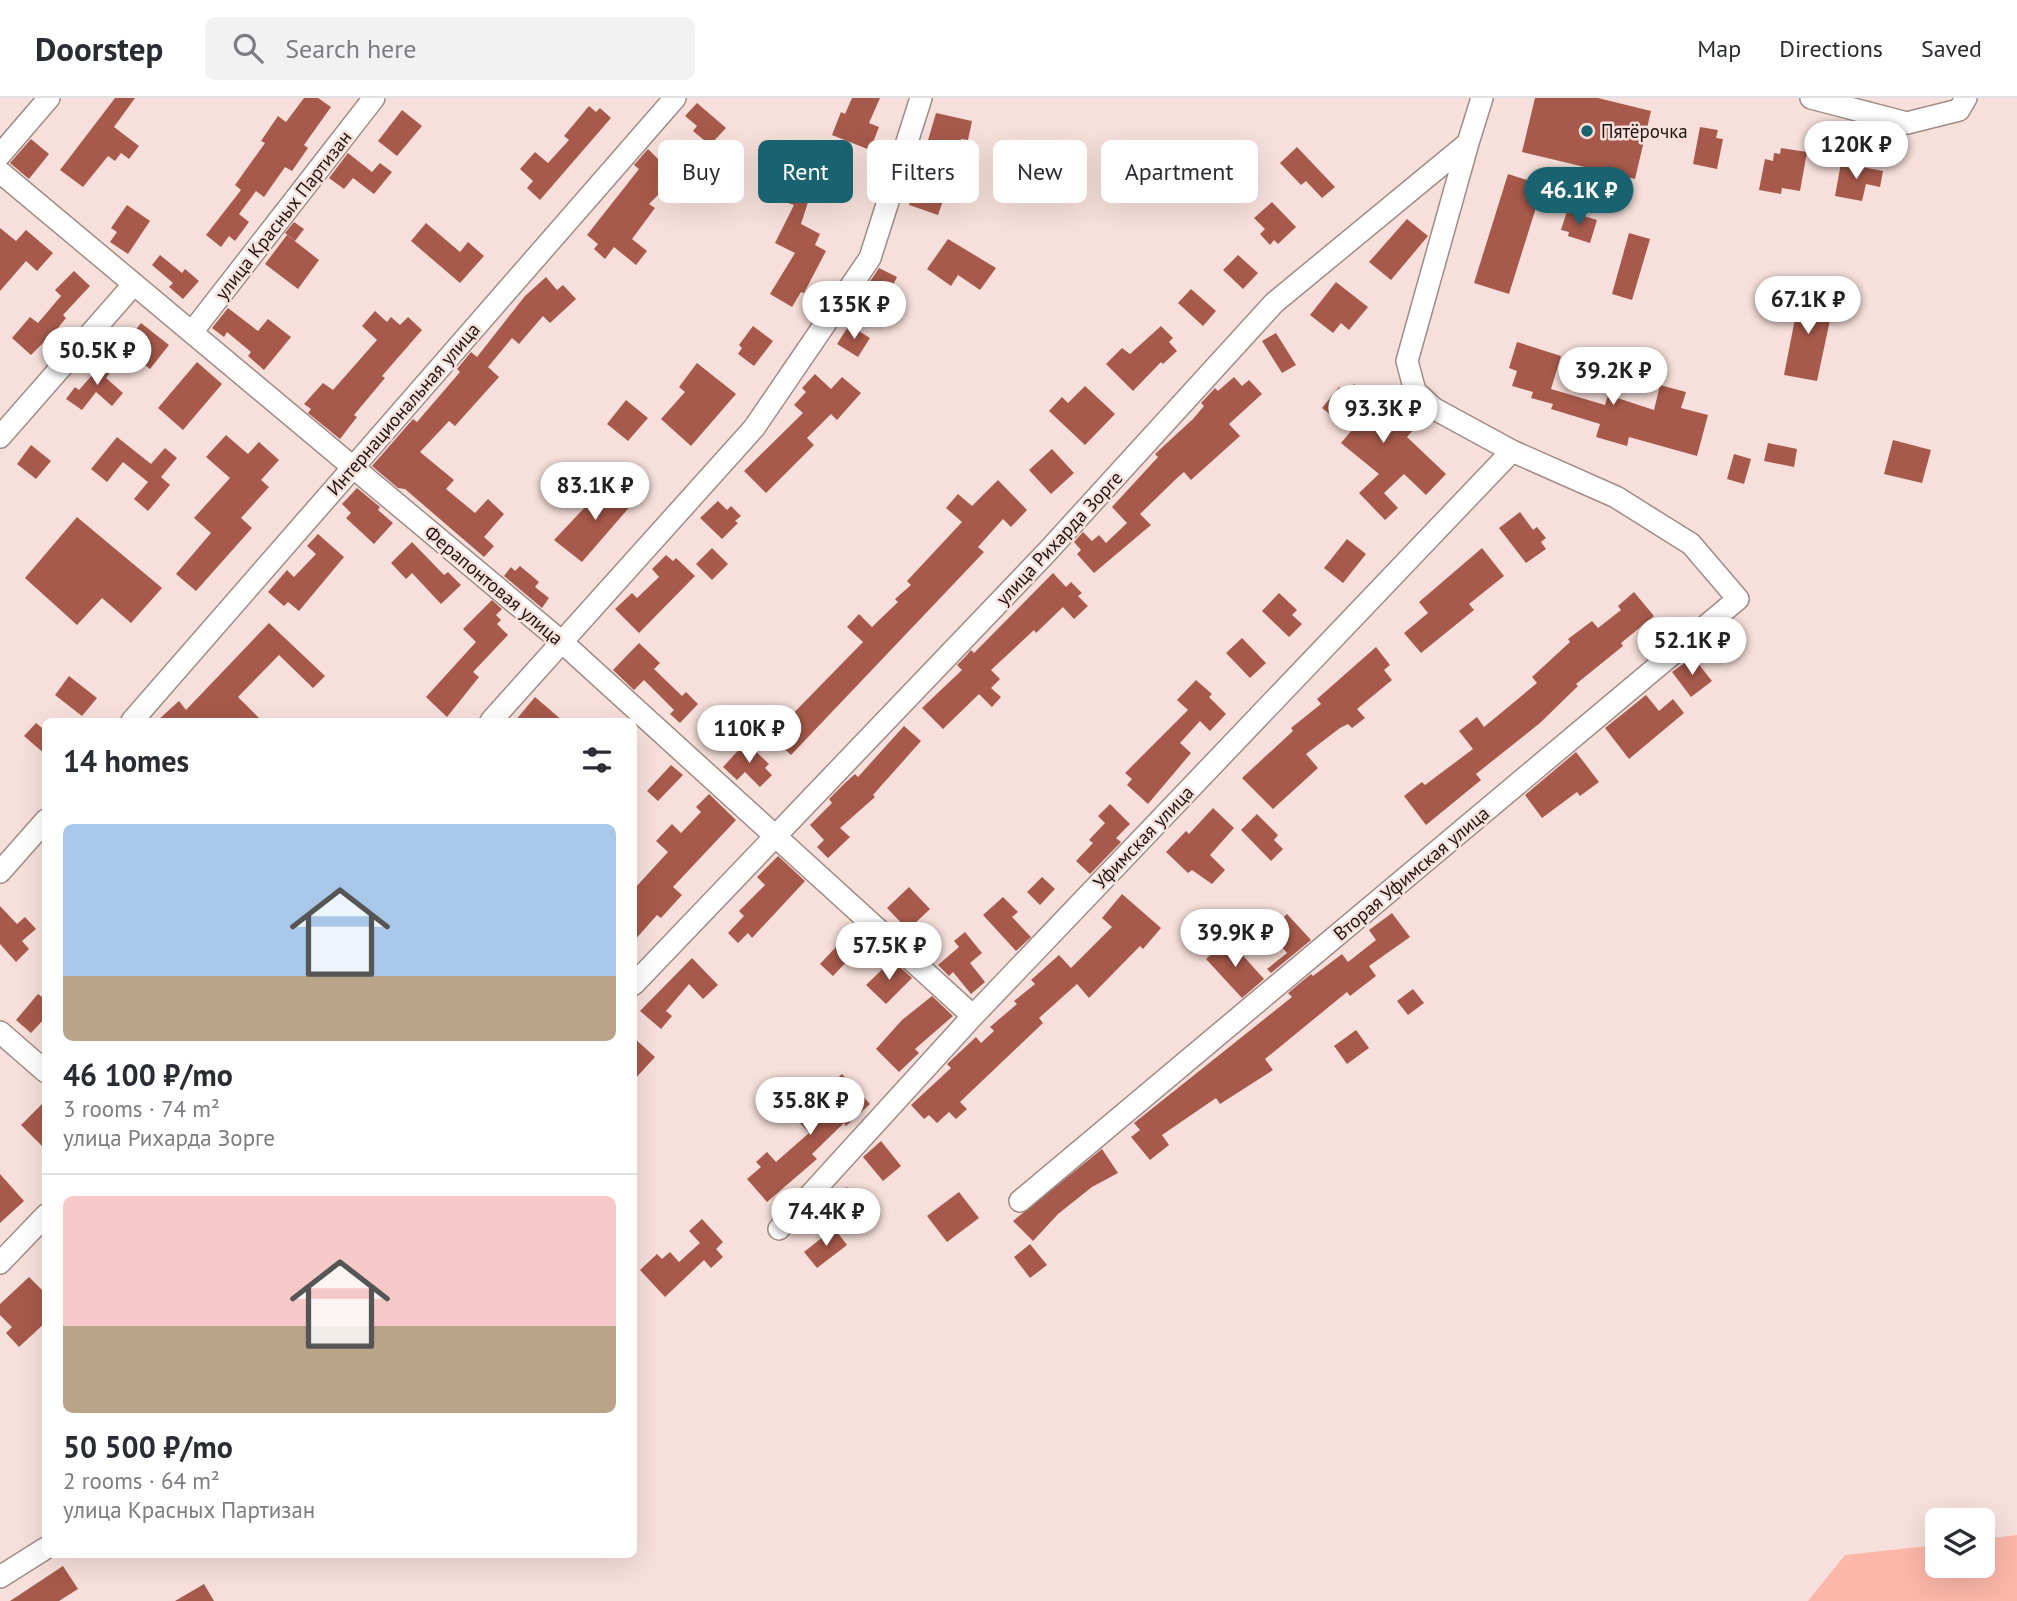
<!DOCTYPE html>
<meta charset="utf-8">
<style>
:root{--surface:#fff;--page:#f2f2f3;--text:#2b2b33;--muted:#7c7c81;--line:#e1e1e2;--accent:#196370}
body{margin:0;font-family:"PT Sans",sans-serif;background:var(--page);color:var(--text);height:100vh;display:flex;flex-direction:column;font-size:26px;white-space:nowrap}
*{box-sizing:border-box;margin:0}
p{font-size:23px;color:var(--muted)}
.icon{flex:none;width:38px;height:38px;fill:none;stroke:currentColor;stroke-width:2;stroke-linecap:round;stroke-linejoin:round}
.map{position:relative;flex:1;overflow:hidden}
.drawer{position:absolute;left:42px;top:620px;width:595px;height:840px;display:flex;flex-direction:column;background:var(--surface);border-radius:10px;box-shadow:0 7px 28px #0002}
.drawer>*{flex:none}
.guide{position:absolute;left:658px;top:42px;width:665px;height:63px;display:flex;gap:14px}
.buttons{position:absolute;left:1925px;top:1410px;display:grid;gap:14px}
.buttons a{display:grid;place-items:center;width:70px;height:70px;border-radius:10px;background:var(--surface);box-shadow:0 7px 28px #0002;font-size:35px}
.price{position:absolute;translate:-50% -60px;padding:0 16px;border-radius:24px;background:#fff;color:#222;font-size:23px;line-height:46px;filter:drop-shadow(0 2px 4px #0008)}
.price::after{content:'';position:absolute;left:50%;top:42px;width:21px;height:16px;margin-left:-10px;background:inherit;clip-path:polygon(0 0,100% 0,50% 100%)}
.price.current{background:var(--accent);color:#fff}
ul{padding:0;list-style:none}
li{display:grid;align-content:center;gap:14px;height:371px;padding:0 21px}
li+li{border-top:2px solid var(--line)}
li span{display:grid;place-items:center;height:217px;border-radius:10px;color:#555}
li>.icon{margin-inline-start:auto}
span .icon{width:126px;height:126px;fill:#fffc;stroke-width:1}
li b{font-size:30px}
h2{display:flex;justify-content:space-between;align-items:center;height:84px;padding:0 21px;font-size:30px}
.chip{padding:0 24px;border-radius:10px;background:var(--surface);box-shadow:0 7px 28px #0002;font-size:24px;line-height:63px}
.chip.current{background:var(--accent);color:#fff}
header{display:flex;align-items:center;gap:42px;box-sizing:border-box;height:98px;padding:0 35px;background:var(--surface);border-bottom:2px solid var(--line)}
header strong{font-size:33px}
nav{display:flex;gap:38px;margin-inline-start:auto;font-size:24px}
.search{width:490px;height:63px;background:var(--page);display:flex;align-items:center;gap:18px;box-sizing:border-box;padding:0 24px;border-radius:10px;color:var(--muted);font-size:26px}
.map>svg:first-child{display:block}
.green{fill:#fbb7a9}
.building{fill:#a75a4b}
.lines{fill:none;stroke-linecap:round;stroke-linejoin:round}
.minor-casing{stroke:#a08b86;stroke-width:24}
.minor{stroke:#fff;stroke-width:21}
.poi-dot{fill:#196370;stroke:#f7e0db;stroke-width:2.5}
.labels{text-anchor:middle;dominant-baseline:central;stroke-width:5;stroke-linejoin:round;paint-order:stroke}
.poi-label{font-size:19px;fill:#1e1614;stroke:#f7e0db;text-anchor:start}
.street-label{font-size:19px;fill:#1e1614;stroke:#f7e0db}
</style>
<header>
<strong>Doorstep</strong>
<div class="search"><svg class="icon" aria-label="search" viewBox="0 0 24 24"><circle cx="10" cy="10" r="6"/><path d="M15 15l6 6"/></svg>Search here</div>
<nav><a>Map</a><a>Directions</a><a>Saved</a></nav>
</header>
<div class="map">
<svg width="2017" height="1503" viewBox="0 0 2017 1503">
<rect width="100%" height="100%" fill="#f7e0db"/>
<!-- green -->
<path class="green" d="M2017,1437V1503H1808L1845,1457L1937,1447V1468H1983V1441Z"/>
<!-- building -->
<path class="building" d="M115,0H135L114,29L139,48L129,61L121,55L115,63L108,58L83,89L60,72Z
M304,0H318L331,9L304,47L308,50L292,73L285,69L264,99L256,93L239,116L249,124L235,143L229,138L221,149L206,137L241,92L235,87L265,45L261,43L278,18L286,24Z
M852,0H880L869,25L879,29L870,52L832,37L841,14L845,16Z
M1535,0H1598L1651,13L1635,81L1522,54Z
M697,5L726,30L710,47L693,33L697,28L685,18Z
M589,8L596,14L600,10L611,20L540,102L527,90L533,83L520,71L535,54L548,65L569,42L564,38Z
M402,12L422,28L397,58L378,43Z
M936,15L972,23L968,42L961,41L956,68L939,65L933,92L945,97L938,117L909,107Z
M1700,29L1718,32L1716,40L1723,41L1717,71L1693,66Z
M31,41L49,56L29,81L10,65Z
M697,48L727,71L712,92L681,69Z
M1297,49L1335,89L1322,100L1306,83L1301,87L1280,65Z
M1781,50L1807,54L1800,93L1782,90L1781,96L1759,92L1765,61L1773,63L1774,55L1780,56Z
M648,51L676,79L649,106L655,110L632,141L647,153L636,167L614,149L605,161L594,151L598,146L587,137L639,71L634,67Z
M348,55L372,74L380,65L392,74L374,96L353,80L344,91L329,80Z
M767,63L827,82L820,101L810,98L801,126L820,136L815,147L826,153L804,195L801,194L792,209L770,196L795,155L775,145L794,107L782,103L786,91L760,82Z
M1841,65L1883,73L1880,89L1866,86L1862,103L1835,98Z
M1508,76L1543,87L1509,196L1474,185Z
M1272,104L1296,129L1278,146L1274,142L1270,147L1260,136L1265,131L1254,120Z
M127,107L150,123L128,156L110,144L117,134L111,130Z
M1567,113L1597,122L1590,145L1568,138L1569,134L1561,132Z
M1407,121L1428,138L1391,182L1369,164Z
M294,124L304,131L295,143L285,135Z
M426,125L460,154L468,144L484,158L460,185L411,143Z
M0,130L16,143L26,132L53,155L37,173L26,163L0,193Z
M1629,135L1650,141L1632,202L1612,196Z
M287,137L319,162L298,191L265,166Z
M948,141L996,170L980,192L958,177L951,188L927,171Z
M160,157L182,175L185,171L199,183L183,201L169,189L173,185L152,167Z
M1238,157L1258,175L1243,191L1223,172Z
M879,170L897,179L884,205L863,194Z
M74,173L90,188L63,217L66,220L57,231L31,257L12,240L30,219L38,225L61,198L55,192Z
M546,179L557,192L563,187L576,201L550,225L543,218L519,246L512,240L488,269L499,279L455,328L449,323L420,354L454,382L446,391L475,415L488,401L504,416L484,439L494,448L484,459L405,391L398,390L372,368L413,321L417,324L460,274L457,271L471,254L477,259L525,198Z
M1336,184L1368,209L1349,232L1341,225L1333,235L1310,217Z
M1801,190L1821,195V205L1833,208L1817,283L1784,277Z
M1191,191L1216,213L1203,228L1178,205Z
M228,210L258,233L268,221L291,239L264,272L248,258L251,254L227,234L224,239L212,230Z
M375,213L387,224L391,219L400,227L408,219L422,232L382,278L385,280L354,317L357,319L340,341L308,315L311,311L304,306L323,285L333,292L377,242L362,228Z
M141,225L169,247L150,271L122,249Z
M849,227L870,240L858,259L837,246Z
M753,228L773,243L754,268L738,256L742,250L739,247Z
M1161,228L1173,240L1169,244L1177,253L1163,266L1161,264L1133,293L1106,266L1122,250L1130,256Z
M1276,235L1296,267L1282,275L1262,243Z
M1517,244L1561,258L1551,291L1605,307L1608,297L1654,312L1660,287L1686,294L1681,310L1708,317L1697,358L1629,339L1627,348L1596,339L1600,326L1551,311L1553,306L1531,300L1533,294L1512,288L1517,273L1509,270Z
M109,258L118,264L106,280L123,295L112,308L96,294L82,312L66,301L75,289L79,292Z
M197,264L222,286L183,332L158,310Z
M697,265L736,296L691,348L661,321L685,294L679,289Z
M815,276L831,291L842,279L861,295L837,322L831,316L807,340L814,347L766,395L744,373L803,315L794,307L806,294L802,290Z
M1234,279L1242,288L1249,282L1262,296L1229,326L1240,338L1191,382L1184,374L1177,380L1140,416L1151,427L1094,475L1077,456L1081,452L1074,444L1083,434L1092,443L1099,437L1106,445L1127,425L1112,409L1158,359L1155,356L1193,321L1204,308L1201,305L1215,290L1218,293Z
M1354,286L1391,313L1399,303L1422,322L1407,339L1446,376L1426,397L1404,376L1384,395L1398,410L1385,422L1359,395L1379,376L1341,345L1351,333L1322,310L1339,289L1346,295Z
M1085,288L1115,316L1085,347L1049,313L1062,299L1068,305Z
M626,302L648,320L628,343L607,326Z
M226,337L248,356L259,344L279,362L261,382L269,389L241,420L252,430L196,493L176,476L211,435L194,420L230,380L206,359Z
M117,339L151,366L165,350L177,360L161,379L170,387L148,413L134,401L148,384L123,364L107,384L91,371Z
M1893,342L1931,352L1922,385L1884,376Z
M1768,345L1797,351L1794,369L1764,363Z
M31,347L51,363L36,381L17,366Z
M1052,351L1074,375L1051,396L1029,372Z
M1734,356L1751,361L1744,386L1727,381Z
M998,382L1027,412L1011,429L1003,421L978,449L984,454L791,657L777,644L783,637L777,632L863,544L847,529L859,516L872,529L898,504L895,501L911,487L907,483L962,424L946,410L958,396L972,408Z
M622,383L633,393L627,400L633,405L582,464L554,442L588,406L592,409L614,384L618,388Z
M357,390L380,409L378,412L393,425L374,446L346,420L351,415L342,406Z
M718,403L727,412L731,408L741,418L735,423L738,425L722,441L700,420Z
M1520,414L1533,432L1537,429L1546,440L1541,444L1546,451L1526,465L1499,430Z
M77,419L162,490L131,525L102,500L77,527L25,480Z
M318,436L344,459L299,513L288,504L284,508L268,494L287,472L294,479L316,456L307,448Z
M1347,441L1366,456L1343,485L1324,470Z
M412,444L444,477L448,474L461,487L441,506L412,475L406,481L391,465Z
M712,450L728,466L712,482L696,466Z
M1482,450L1504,478L1469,506L1474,512L1421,555L1404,535L1428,515L1419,504Z
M666,457L673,463L676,460L695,478L639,535L615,511L632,495L637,500L659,479L652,471Z
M520,468L539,484L535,489L549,500L542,510L504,478L511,469L515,473Z
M1053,475L1066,489L1071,484L1082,495L1078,498L1088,508L1074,521L1063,509L1036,535L1034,532L991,572L1000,581L991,590L1001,599L992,609L979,596L943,631L922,610L962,572L957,567L966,558L971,552L974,555Z
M1634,494L1654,518L1621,545L1623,548L1576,586L1578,588L1540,625L1476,676L1481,682L1426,727L1404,698L1422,684L1425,687L1473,651L1459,633L1477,619L1484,629L1537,585L1532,579L1570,544L1568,541L1592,523L1598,530L1621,512L1618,508Z
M1279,495L1297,512L1292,517L1302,526L1289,539L1262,513Z
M492,502L502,511L496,517L501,522L497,526L508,537L473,574L479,579L447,619L426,599L476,544L463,531Z
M269,525L325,578L313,590L279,557L238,599L262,623H157L179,603L186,612Z
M1242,540L1266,565L1250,580L1226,555Z
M639,545L660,565L654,571L682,598L686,594L698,606L680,625L670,616L674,612L644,582L634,592L613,572Z
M1376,549L1390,567L1384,572L1392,582L1357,611L1365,620L1352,630L1348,626L1340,630L1306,656L1318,670L1273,711L1242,680L1293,633L1291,630L1321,606L1317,601Z
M1693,559L1712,583L1691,599L1672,574Z
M69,578L97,600L82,618L55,597Z
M1196,582L1212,596L1209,599L1226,616L1210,633L1200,623L1180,645L1191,655L1148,706L1127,687L1132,681L1125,675L1188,612L1177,602Z
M1646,597L1659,613L1673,601L1684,615L1629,661L1605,630Z
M535,599L563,623H515Z
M36,625L46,633V657L24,638Z
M904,628L921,643L873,697L875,699L840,730L850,739L828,760L817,749L824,742L810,727L832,705L829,701L845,685L855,676L858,679Z
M746,644L769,666L765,670L772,677L760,689L745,674L737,682L723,669Z
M1576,654L1599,684L1580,698L1577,694L1542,720L1525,697Z
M671,667L683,677L658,703L647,693Z
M709,696L736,722L673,789L682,797L661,820L657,817L634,843V791L668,754L656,743L672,726L681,735L701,714L696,709Z
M1110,706L1130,726L1116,740L1121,744L1090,776L1076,763L1093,745L1089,742L1105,725L1098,718Z
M1213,710L1234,730L1210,757L1225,772L1212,786L1192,772L1188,775L1166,754L1186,733L1189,736Z
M1257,716L1278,737L1274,742L1283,751L1271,763L1241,732Z
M778,758L805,783L752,840L748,835L738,845L728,835L744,818L739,813L765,787L757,779Z
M1042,779L1055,791L1040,807L1027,794Z
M909,789L930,811L908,832L887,810Z
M1122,796L1161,830L1143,851L1140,848L1089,900L1077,886L1039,920L1043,925L960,1004L967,1011L956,1021L949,1014L937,1025L929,1017L924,1021L911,1007L951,970L947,966L976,939L981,945L994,933L990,929L1017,906L1014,903L1035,886L1031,882L1059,857L1071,870L1112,829L1102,820Z
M1003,799L1018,814L1012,819L1031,839L1016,853L983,817Z
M0,808L17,826L25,819L36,831L22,843L29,851L16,864L0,846Z
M1392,815L1410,839L1369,868L1376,878L1350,898L1347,894L1265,961L1273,972L1220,1006L1216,1000L1162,1037L1169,1047L1150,1062L1131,1039L1140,1032L1134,1025L1292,899L1288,895L1311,876L1313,878L1342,856L1348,864L1376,842L1369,832Z
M1287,816L1311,842L1271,875L1267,871L1287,855L1272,838L1276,834L1272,830Z
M851,833L864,845L833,878L820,866Z
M965,834L982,855L970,865L985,884L971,896L953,874L949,878L938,867L959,849L954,843Z
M1228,841L1264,881L1242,900L1206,861Z
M692,860L718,887L703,901L689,886L666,913L672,918L661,931L640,913Z
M892,862L912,880L886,906L866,887Z
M1413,891L1424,905L1408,917L1397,903Z
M38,896L46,902V919L31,935L16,922Z
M932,898L953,918L915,951L919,955L899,974L876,951L902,922Z
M1356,932L1369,950L1347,966L1334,948Z
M634,940L655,959L634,982Z
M842,976L870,1006L846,1028L844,1025L812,1056L817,1061L767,1104L747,1081L761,1069L756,1064L767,1054L776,1064L809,1035L799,1024L822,1002L818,998Z
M46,1002V1052L21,1027Z
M881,1043L901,1068L883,1083L863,1059Z
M1102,1051L1118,1075L1092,1089L1058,1116L1033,1143L1013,1123Z
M0,1076L24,1103L0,1125Z
M847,1089L867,1115L850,1129L830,1102Z
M959,1094L979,1120L947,1144L927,1118Z
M702,1121L723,1144L716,1151L723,1159L711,1170L704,1162L665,1199L640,1172L657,1156L662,1161L670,1154L679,1164L700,1145L689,1133Z
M834,1130L847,1147L817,1170L804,1154Z
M1030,1146L1047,1167L1030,1180L1014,1159Z
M29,1179L46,1196V1224L19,1249L6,1235L12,1229L0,1217V1206Z
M63,1468L78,1491L59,1503H10Z
M204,1486L214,1503H175Z"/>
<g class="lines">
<!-- minor casing -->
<g class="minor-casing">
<path id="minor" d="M1811,0L1907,25L1959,12L1966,0
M0,57L49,0
M0,74L562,544L973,918
M192,234L374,0
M0,339L134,186
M132,623L675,0
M491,623L754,330L870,160L921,0
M0,774L46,722
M634,886L1047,454L1274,205L1468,45L1482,0
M0,934L46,974
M1020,1103L1738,501L1691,446L1616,399L1512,353L1433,310L1415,293L1407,263L1468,45
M779,1131L973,918L1512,353
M0,1165L46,1117
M0,1479L46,1450"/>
</g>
<!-- minor -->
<use href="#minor" class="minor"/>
</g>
<!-- markers -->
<circle class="poi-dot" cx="1587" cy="33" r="7"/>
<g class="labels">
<!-- poi labels -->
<g class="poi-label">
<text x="1601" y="33">Пятёрочка</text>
</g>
<!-- street labels -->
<g class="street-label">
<text transform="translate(283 117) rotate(-52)">улица Красных Партизан</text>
<text transform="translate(403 311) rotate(-49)">Интернациональная улица</text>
<text transform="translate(1059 440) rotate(-47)">улица Рихарда Зорге</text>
<text transform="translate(494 487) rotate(40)">Ферапонтовая улица</text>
<text transform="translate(1143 739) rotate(-46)">Уфимская улица</text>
<text transform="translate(1411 775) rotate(-40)">Вторая Уфимская улица</text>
</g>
</g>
</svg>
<div class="buttons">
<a><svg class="icon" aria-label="layers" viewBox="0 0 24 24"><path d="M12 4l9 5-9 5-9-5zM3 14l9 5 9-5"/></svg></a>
</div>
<b class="price" style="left:1856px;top:83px">120K ₽</b>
<b class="price current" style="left:1579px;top:129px">46.1K ₽</b>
<b class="price" style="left:1808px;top:238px">67.1K ₽</b>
<b class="price" style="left:854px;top:243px">135K ₽</b>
<b class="price" style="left:97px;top:289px">50.5K ₽</b>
<b class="price" style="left:1613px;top:309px">39.2K ₽</b>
<b class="price" style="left:1383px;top:347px">93.3K ₽</b>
<b class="price" style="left:595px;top:424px">83.1K ₽</b>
<b class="price" style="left:1692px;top:579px">52.1K ₽</b>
<b class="price" style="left:749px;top:667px">110K ₽</b>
<b class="price" style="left:1235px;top:871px">39.9K ₽</b>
<b class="price" style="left:889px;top:884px">57.5K ₽</b>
<b class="price" style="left:810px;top:1039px">35.8K ₽</b>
<b class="price" style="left:826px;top:1150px">74.4K ₽</b>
<div class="guide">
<a class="chip">Buy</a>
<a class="chip current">Rent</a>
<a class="chip">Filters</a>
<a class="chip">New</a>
<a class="chip">Apartment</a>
</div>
<section class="drawer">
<h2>14 homes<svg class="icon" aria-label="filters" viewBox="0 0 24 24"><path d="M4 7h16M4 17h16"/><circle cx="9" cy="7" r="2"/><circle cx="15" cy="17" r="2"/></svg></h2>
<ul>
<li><span style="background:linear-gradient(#a9c7e8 70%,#b9a48a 0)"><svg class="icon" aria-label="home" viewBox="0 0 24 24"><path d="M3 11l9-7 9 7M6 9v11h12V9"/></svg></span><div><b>46 100 ₽/mo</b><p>3 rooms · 74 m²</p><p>улица Рихарда Зорге</p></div></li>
<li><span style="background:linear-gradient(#f6c9c9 60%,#b9a48a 0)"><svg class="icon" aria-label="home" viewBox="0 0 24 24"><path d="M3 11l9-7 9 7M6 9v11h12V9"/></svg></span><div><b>50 500 ₽/mo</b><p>2 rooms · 64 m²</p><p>улица Красных Партизан</p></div></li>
</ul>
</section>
</div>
